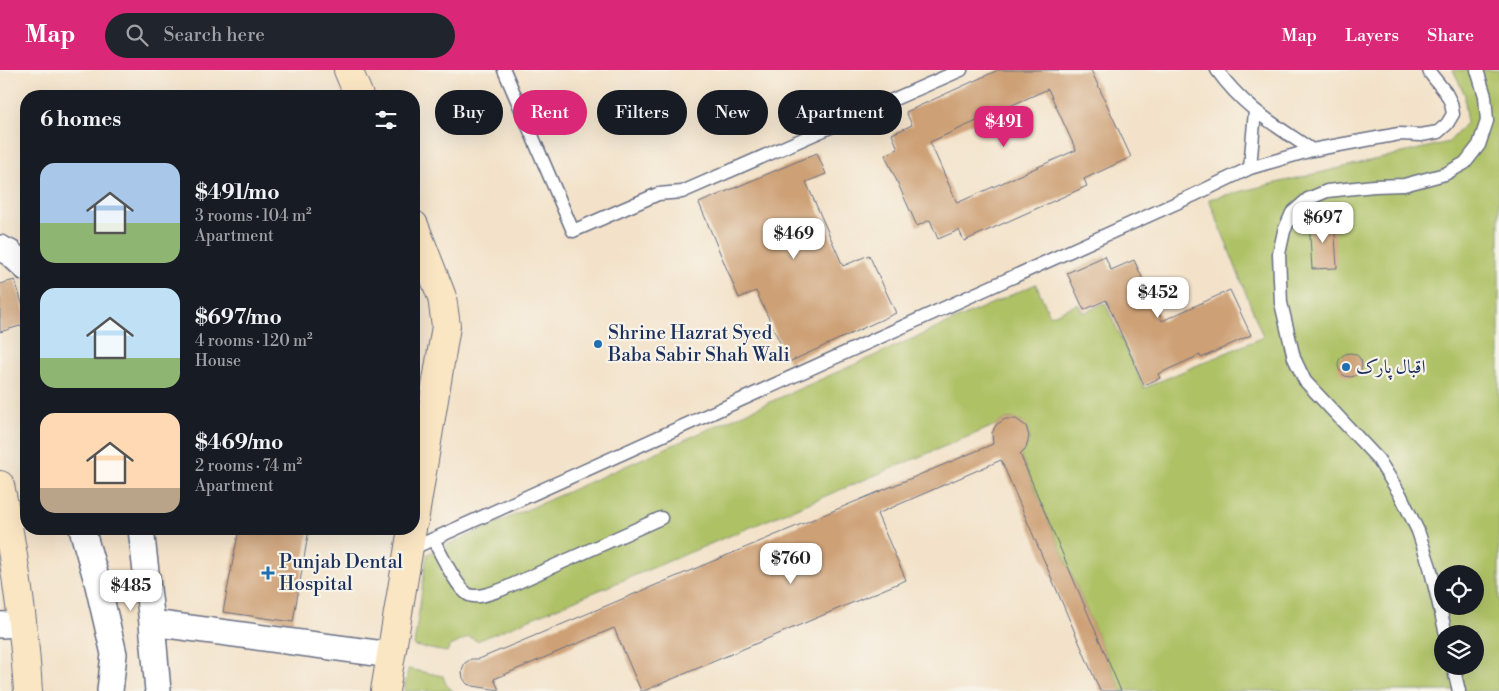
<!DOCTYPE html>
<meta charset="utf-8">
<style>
:root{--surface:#171b24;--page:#20242c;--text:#f1f3f6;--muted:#9ea1a6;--accent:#db2777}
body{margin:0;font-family:"Libre Bodoni",Amiri,serif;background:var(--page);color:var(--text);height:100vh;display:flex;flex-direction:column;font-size:19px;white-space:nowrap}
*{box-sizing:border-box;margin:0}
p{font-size:16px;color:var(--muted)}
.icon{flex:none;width:28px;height:28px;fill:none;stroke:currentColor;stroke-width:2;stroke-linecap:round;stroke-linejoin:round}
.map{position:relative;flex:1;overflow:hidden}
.sheet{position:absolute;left:20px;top:20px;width:400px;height:445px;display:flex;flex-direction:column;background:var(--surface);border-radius:20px;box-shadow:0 5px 20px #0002}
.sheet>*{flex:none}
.hud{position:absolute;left:435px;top:20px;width:475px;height:45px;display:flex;gap:10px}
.buttons{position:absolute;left:1434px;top:495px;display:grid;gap:10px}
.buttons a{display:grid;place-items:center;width:50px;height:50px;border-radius:50%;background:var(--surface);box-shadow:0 5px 20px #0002;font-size:25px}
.price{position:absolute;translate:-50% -42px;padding:0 11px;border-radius:10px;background:#fff;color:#222;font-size:16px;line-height:32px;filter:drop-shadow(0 1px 2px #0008)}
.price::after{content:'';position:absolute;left:50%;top:30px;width:15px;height:11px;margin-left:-8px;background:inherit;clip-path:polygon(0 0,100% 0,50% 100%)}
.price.selected{background:var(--accent);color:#fff}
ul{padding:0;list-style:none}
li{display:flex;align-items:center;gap:15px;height:125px;padding:0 20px}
li span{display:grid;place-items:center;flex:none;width:140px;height:100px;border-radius:15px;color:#555}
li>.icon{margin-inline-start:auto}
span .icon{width:60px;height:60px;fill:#fffc;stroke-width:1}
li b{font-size:21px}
h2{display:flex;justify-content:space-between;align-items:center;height:60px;padding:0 20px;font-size:21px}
.chip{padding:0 18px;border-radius:22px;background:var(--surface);box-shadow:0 5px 20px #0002;font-size:18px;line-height:45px}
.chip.selected{background:var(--accent);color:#fff}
header{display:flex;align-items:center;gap:30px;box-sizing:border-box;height:70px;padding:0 25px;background:var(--accent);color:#fff}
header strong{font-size:24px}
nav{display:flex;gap:28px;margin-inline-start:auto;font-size:18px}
.search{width:350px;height:45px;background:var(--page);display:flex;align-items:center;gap:12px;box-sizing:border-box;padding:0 18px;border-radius:28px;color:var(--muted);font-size:19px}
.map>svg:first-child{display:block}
.green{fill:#aec165;stroke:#647862;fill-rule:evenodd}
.building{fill:#cda076;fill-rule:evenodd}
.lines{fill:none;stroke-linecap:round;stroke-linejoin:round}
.lane-casing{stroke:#676e83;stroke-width:15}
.street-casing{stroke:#676e83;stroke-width:28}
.secondary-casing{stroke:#676e83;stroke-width:30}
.lane{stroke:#fff;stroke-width:12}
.street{stroke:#fff;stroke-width:25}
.secondary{stroke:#fbe6c4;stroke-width:28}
.poi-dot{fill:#1f6fb2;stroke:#f7f3e8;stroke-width:2}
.labels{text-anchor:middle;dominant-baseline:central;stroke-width:4.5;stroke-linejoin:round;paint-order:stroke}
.poi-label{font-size:19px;fill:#1b2f5e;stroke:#f7f3e8;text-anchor:start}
</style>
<header>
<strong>Map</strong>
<div class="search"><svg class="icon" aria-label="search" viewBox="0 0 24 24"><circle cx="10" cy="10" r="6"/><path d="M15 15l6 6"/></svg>Search here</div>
<nav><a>Map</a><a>Layers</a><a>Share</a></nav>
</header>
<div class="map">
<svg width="1499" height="621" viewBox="0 0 1499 621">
<rect width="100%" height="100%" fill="#f7f3e8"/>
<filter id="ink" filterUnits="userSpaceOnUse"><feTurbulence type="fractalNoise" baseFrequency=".02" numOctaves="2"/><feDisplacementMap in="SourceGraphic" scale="10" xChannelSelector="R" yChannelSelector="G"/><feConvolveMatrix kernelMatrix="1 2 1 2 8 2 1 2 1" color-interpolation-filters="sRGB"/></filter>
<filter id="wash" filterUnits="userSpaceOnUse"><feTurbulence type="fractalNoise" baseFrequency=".0096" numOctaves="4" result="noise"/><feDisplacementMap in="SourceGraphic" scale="20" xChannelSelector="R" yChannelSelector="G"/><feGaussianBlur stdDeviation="1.12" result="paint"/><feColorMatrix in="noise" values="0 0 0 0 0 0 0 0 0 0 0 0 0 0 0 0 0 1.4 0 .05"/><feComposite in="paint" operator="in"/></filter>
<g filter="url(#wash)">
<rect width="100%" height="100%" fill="#f3e2c9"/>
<!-- green -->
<path class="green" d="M1453,0H1499V621H1121L1020,384C1022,382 1024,381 1026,378C1035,364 1023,346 1006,349C1003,350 999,353 996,355L477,571L469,567L449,577L447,582L414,576L427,484L1036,214L1050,246L1078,234L1083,243L1105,233L1144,318L1263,267L1209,129L1449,72L1466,53L1465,25ZM1442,504H1475V536H1442ZM1442,564H1475V596H1442Z
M408,599L443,606L446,614L453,621H404Z"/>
<g id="blocks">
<!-- building -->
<path class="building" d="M998,0H1091L1131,87L1084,109L1087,116L964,171L959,160L938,169L930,150L917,156L885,85L898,79L892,64L912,55L906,42ZM1048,19L1076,80L957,133L930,72Z
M817,83L826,104L806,112L843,196L869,185L896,243L789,292L756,221L739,228L699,133Z
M1334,149L1337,198L1312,199L1309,150Z
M1105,186L1111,200L1134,190L1162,251L1230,220L1251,265L1201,288L1200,285L1158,304L1160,308L1144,315L1106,230L1084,240L1067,203Z
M15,210L26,246V254L0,262V214Z
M1338 295a12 12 0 1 1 24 0a12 12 0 1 1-24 0Z
M1005,349H1016L1026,356L1029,366L1026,378L1020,384L1121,621H1100L1001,390L877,444L906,510L644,621H641L614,558L494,609L499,620L473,616L467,614L463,608L462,602L463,597L465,593L471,589H479L993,374L992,363L996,355Z
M239,459H309L293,552L223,542Z"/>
</g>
</g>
<g filter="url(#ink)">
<use href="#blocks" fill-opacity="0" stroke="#676e83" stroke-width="1"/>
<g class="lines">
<!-- lane casing -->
<g class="lane-casing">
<path id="lane" d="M504,0L573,161L658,124L682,122L961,0
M1217,0C1243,37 1275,55 1312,80
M1250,98L1255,41
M433,469C440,482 457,519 469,525C479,529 494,522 503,519L661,448
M409,480L1194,125L1250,98L1312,80L1399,64L1421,65L1438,62L1447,54L1453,44L1451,33L1446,23L1430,3L1429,0
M1446,564L1430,497L1418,461L1401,426L1378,389L1305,311L1294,288L1281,233L1279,184L1284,161L1292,143L1308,129L1327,121L1374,116L1404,115L1445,104L1465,93L1479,75L1487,51L1485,26L1477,0
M1453,596L1459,621"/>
</g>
<!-- street casing -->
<g class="street-casing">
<path id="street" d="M0,178L10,183L26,198
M82,459L97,511L114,584L110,621
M141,459L152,553L158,621
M152,553L391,585
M0,555L23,554"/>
</g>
<!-- secondary casing -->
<g class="secondary-casing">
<path id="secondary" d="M348,0L359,26
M414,155L442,227L446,256L414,451
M0,415C14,483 24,552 28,621
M385,621L412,459"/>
</g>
<!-- lane -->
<use href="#lane" class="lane"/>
<!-- street -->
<use href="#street" class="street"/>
<!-- secondary -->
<use href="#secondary" class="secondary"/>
</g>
</g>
<!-- markers -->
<g class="poi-dot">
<circle cx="598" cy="274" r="5"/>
<circle cx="1346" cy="297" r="5"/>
<path d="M265.5 495.5h5v5h5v5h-5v5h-5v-5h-5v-5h5z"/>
</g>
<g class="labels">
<!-- poi labels -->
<g class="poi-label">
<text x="608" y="263">Shrine Hazrat Syed<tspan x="608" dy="22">Baba Sabir Shah Wali</tspan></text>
<text x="1356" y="297">اقبال پارک</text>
<text x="279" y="492">Punjab Dental<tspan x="279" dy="22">Hospital</tspan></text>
</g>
</g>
</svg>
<div class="buttons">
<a><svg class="icon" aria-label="locate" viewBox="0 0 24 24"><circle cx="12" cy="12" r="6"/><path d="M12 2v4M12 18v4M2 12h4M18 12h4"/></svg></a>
<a><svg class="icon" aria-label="layers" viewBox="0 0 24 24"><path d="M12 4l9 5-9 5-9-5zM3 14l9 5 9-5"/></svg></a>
</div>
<b class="price selected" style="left:1004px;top:78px">$491</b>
<b class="price" style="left:1323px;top:174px">$697</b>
<b class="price" style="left:794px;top:190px">$469</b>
<b class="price" style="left:1158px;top:249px">$452</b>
<b class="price" style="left:791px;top:515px">$760</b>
<b class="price" style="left:131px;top:542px">$485</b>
<div class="hud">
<a class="chip">Buy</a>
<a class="chip selected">Rent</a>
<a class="chip">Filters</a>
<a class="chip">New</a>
<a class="chip">Apartment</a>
</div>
<section class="sheet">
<h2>6 homes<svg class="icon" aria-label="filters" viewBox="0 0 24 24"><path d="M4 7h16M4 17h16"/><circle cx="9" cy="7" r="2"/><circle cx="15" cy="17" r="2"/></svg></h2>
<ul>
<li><span style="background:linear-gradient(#a9c7e8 60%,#8fb573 0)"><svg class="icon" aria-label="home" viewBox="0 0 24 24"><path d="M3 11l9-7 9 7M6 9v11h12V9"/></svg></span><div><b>$491/mo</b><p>3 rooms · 104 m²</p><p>Apartment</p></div></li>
<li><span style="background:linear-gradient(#bfe0f5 70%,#8fb573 0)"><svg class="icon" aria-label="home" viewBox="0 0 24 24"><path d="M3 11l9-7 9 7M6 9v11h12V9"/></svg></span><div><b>$697/mo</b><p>4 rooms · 120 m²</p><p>House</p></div></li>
<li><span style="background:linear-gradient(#ffd9b3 75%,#b9a48a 0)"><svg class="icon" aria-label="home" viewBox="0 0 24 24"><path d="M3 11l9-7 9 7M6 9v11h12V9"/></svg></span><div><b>$469/mo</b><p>2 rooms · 74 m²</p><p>Apartment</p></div></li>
</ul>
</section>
</div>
